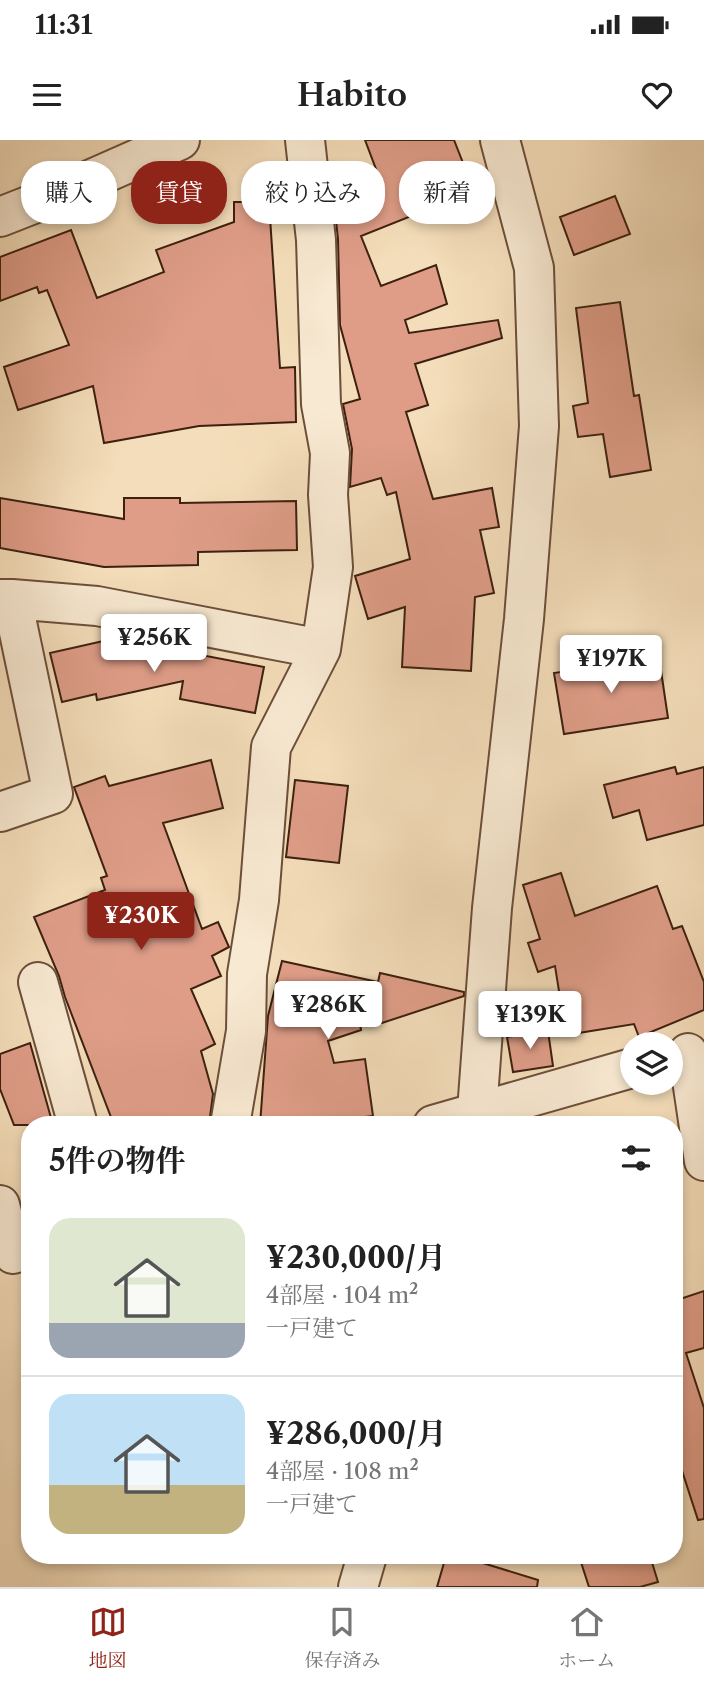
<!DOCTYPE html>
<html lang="ja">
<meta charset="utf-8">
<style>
:root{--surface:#fff;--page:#f2f2f2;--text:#222;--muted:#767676;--line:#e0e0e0;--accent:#8f2418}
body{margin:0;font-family:"Libre Caslon Text","Noto Serif JP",serif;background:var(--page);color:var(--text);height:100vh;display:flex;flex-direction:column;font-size:26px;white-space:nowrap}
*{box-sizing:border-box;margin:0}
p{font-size:23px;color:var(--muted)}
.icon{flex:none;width:38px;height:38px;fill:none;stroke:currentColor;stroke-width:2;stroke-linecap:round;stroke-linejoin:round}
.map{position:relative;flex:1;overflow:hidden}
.drawer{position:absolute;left:21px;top:976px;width:662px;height:448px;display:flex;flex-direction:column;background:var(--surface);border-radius:28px;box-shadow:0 4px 10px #0003}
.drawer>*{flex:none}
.guide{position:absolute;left:21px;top:21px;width:663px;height:63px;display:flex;gap:14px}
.buttons{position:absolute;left:620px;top:892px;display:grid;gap:14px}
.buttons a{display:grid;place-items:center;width:63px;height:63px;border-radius:50%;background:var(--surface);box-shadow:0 4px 10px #0003;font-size:35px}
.price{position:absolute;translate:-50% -60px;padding:0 16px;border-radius:7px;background:#fff;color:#222;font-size:23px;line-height:46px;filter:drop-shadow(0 2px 4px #0008)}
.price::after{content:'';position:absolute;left:50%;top:42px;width:21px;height:16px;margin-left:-10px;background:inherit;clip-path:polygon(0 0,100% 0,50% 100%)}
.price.on{background:var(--accent);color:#fff}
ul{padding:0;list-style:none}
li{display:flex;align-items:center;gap:21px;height:175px;padding:0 28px}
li+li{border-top:2px solid var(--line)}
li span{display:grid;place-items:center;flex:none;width:196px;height:140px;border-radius:21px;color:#555}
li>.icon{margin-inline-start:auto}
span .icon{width:84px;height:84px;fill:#fffc;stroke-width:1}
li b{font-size:30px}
h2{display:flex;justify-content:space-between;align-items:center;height:84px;padding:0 28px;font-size:30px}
.pill{padding:0 24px;border-radius:28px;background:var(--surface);box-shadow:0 4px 10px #0003;font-size:24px;line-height:63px}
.pill.on{background:var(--accent);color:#fff}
.status{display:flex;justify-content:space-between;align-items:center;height:49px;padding:0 35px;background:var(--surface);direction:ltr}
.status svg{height:19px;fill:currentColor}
header{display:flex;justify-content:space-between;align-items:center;height:91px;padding:0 28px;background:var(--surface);font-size:32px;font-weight:600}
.dock{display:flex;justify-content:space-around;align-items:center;height:98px;border-top:2px solid var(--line);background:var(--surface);font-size:19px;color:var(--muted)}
.dock a{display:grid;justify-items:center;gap:4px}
.dock .on{color:var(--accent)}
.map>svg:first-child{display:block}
.building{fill:#df9d88;stroke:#3e200f;stroke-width:2}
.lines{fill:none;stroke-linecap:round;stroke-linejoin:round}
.street-casing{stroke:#6c4f3a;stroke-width:42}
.street{stroke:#f8e9d2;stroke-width:38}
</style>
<div class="status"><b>11:31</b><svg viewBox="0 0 49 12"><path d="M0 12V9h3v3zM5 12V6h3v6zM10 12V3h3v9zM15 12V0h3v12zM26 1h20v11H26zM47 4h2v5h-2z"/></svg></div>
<header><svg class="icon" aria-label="menu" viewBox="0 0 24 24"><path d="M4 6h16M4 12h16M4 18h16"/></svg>Habito<svg class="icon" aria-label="heart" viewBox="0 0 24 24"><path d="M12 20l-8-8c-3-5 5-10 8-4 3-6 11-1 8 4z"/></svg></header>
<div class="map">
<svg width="704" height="1447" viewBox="0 0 704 1447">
<rect width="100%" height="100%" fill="#f4ddba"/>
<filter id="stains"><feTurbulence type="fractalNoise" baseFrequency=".00286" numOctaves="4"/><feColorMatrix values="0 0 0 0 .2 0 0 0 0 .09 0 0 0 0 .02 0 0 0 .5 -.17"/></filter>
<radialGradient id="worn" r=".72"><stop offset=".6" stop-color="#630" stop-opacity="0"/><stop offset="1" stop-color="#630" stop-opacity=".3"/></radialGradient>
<!-- building -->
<path class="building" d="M365,0H454L474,51L361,96L381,146L436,125L447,164L405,180L409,193L498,180L502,198L415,224L428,265L406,272L433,359L492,348L499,387L480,390L494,453L475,457L471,531L402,527L405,467L368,479L355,436L410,419L396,352L387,355L381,338L350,347L352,309L343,264L360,259L340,185L338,99L334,62L382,45Z
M615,56L630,94L574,115L560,77Z
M234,62H269L280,228L295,227L296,282L199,286L104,303L93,246L18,270L4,227L69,205L47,150L39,153L37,147L0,161V117L71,90L97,158L164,132L156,110L234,82Z
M620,162L634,256L639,255L651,330L610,337L603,294L578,297L573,266L588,263L576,168Z
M0,358L124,379V358H180V363L296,361L297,410L198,412V425L104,427L0,408Z
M130,495L141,497L144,508L154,506L264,527L255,573L180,559L183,541L97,560L96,554L62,562L50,513Z
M659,517L668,578L564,594L554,533Z
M211,620L223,668L163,683L202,789L218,782L229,807L212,816L221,836L191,849L215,904L201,911L213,954L209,985H114L65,857L59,836L34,777L105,750L101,738L107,736L74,647L105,636L109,646Z
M675,627L677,634L704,627V685L647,700L639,670L613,678L604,645Z
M295,640L348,646L339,723L286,717Z
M561,733L575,776L657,746L673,789L682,786L704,842V870L639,897L634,884L566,895L555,826L538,832L528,803L540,799L523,745Z
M282,821L378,842L380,833L464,852V856L382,883L359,878L361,890L328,901L334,923L365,919L373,976L303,985H260L268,876Z
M548,891L553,926L513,932L507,897Z
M30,903L53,985H14L0,949V914Z
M704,1151V1208L686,1213L704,1268V1379L698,1380L674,1306V1161Z
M446,1416H460L538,1440L537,1447H437Z
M579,1416H650L658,1442L640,1447H589Z"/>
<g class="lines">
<!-- street casing -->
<g class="street-casing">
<path id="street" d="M305,0L316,100L321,264L330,313L328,355L333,427L321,509
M0,77L51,57L180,0
M0,459H12L53,654L0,672
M12,459L97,466L321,509L271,607L259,760L247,834L246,891L230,985
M38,842L78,985
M688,913L704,1021
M433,985L632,928
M476,985L492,768L524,479L539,286L534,128L500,0
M0,1065L13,1114
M358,1447L367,1416"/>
</g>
<!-- street -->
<use href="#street" class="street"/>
</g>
<rect width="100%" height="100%" filter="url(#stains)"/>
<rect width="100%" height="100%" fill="url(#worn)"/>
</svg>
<div class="buttons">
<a><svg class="icon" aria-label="layers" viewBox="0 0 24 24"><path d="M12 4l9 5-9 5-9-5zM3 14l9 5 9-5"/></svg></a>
</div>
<b class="price" style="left:154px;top:534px">¥256K</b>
<b class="price" style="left:611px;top:555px">¥197K</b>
<b class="price on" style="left:141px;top:812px">¥230K</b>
<b class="price" style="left:328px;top:901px">¥286K</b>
<b class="price" style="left:530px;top:911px">¥139K</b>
<div class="guide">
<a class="pill">購入</a>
<a class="pill on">賃貸</a>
<a class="pill">絞り込み</a>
<a class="pill">新着</a>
</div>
<section class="drawer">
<h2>5件の物件<svg class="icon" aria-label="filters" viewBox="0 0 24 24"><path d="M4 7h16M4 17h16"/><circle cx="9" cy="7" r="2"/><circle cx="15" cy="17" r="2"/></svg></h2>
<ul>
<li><span style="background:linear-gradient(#dfe7d0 75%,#9aa5b1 0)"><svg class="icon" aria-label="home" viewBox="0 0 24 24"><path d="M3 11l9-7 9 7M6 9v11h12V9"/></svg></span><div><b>¥230,000/月</b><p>4部屋 · 104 m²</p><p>一戸建て</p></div></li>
<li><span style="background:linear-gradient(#bfe0f5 65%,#c2b280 0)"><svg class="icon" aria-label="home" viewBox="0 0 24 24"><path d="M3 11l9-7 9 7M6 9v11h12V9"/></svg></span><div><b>¥286,000/月</b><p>4部屋 · 108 m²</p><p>一戸建て</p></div></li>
</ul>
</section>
</div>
<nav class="dock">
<a class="on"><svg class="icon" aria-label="map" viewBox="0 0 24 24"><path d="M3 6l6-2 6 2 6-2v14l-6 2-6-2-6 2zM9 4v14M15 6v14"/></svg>地図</a>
<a><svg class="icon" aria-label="saved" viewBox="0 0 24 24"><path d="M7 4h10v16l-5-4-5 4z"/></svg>保存済み</a>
<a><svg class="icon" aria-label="home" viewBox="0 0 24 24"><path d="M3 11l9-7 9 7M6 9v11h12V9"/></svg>ホーム</a>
</nav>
